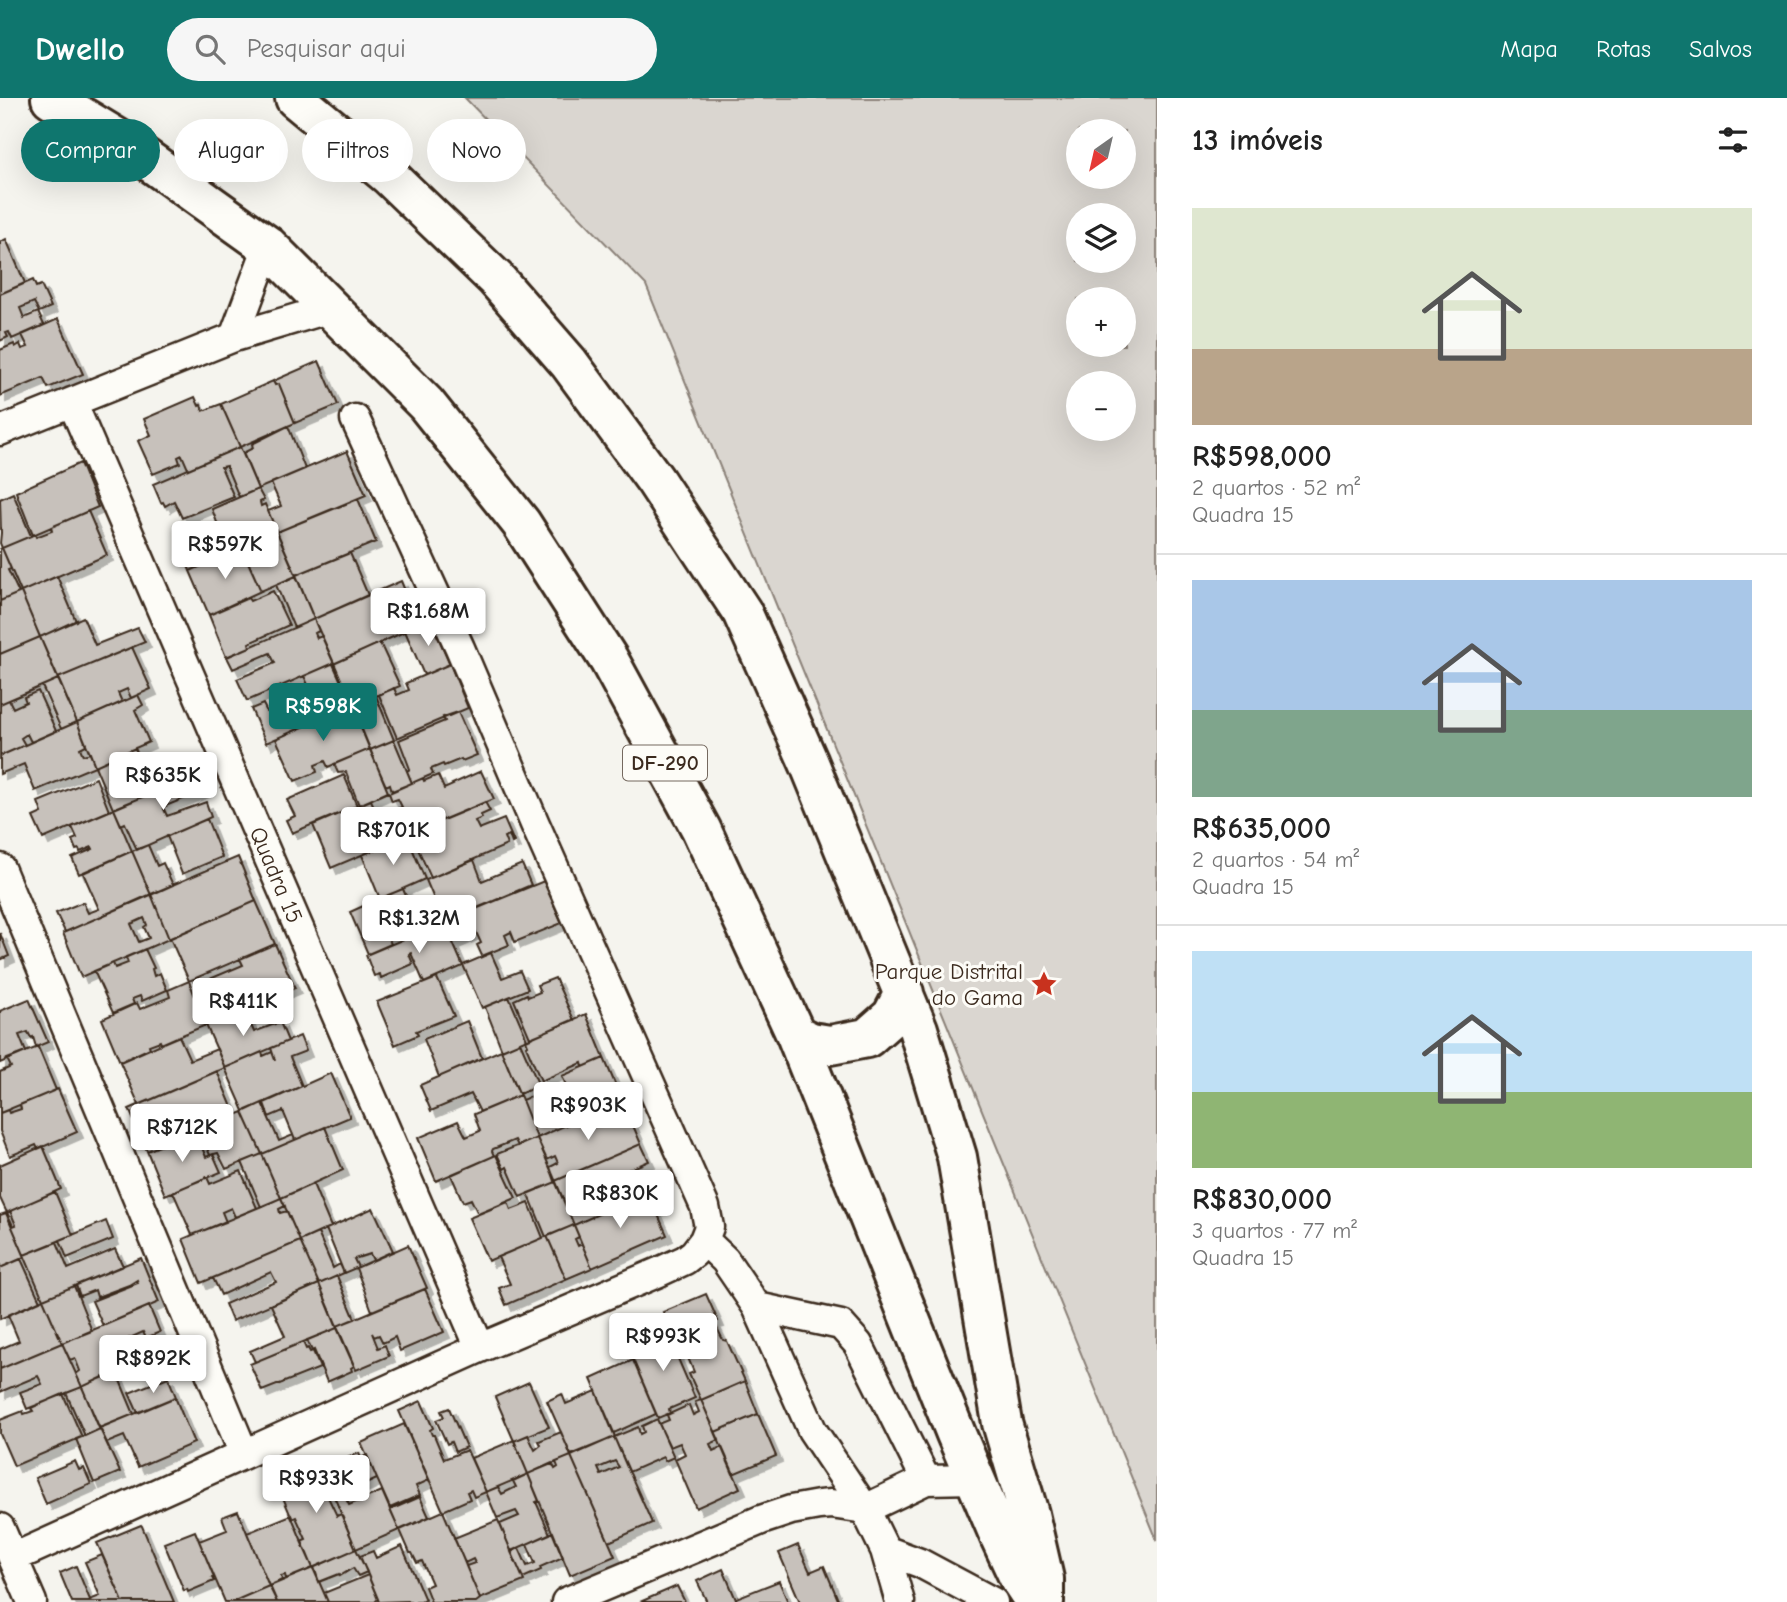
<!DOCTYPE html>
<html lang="pt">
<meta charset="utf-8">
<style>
:root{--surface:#fff;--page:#f6f6f6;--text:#222;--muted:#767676;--line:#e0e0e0;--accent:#0f766e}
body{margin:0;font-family:"Comic Neue",sans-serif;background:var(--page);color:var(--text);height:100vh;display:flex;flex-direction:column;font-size:26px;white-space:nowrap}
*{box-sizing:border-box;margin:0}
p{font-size:23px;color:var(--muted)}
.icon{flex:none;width:38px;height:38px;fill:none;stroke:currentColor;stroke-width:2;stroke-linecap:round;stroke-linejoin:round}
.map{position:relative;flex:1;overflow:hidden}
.drawer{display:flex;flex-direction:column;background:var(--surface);width:630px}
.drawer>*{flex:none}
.guide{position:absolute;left:21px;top:21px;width:665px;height:63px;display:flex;gap:14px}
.needle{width:46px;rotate:214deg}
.fabs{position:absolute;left:1066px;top:21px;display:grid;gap:14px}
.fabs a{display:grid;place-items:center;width:70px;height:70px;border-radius:50%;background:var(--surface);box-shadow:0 7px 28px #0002;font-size:35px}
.price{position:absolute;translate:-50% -60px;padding:0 16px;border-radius:7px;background:#fff;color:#222;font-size:23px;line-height:46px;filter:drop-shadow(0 2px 4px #0008)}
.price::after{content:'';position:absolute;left:50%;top:42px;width:21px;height:16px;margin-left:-10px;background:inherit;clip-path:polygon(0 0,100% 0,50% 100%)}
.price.active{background:var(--accent);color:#fff}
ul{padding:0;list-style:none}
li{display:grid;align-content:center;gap:14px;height:371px;padding:0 35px}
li+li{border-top:2px solid var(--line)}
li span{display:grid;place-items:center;height:217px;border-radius:0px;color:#555}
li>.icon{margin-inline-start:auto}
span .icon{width:126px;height:126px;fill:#fffc;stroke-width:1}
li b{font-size:30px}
h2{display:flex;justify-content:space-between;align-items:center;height:84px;padding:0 35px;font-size:30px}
.chip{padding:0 24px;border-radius:32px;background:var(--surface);box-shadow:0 7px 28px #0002;font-size:24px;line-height:63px}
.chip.active{background:var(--accent);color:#fff}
header{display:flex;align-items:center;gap:42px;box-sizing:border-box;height:98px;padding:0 35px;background:var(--accent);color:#fff}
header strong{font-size:33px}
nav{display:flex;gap:38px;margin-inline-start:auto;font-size:24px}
.search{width:490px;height:63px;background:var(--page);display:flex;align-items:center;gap:18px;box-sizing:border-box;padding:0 24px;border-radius:38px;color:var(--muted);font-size:26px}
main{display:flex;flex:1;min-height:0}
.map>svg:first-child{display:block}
.green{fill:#dad6d0;stroke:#8a8077;stroke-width:2;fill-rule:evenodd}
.building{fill:#c7c1bb;stroke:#3b2a1e;stroke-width:2;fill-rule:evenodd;filter:url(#shadow)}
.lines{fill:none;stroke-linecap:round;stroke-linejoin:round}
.minor-casing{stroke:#3b2a1e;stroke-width:33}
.trunk-casing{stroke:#3b2a1e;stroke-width:44}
.minor{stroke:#fdfcf7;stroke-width:28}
.trunk{stroke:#fdfcf7;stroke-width:38}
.labels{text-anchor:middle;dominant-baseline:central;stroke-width:6;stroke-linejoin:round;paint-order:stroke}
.shield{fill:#fdfcf7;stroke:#75695f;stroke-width:2}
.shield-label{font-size:21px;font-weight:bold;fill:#3b2a1e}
.street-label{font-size:23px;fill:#3b2a1e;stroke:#fdfcf7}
.poi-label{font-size:23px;fill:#3b2a1e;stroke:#fdfcf7;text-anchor:end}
</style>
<header>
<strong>Dwello</strong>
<div class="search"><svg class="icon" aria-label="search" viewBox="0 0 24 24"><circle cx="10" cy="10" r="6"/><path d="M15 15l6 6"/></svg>Pesquisar aqui</div>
<nav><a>Mapa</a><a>Rotas</a><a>Salvos</a></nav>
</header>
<main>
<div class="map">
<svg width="1157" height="1504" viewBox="0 0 1157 1504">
<defs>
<filter id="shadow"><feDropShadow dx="6" dy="6" stdDeviation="0" flood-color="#0004"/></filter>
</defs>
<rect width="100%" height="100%" fill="#f5f4ee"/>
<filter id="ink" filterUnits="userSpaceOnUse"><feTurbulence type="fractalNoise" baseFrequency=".0143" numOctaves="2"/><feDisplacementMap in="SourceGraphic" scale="14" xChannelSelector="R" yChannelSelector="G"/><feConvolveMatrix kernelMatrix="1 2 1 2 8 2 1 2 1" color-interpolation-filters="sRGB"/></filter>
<g filter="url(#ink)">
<!-- green -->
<path class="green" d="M465,0H1157V1442L646,187ZM1078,33H1124V79H1078ZM1078,117H1124V163H1078ZM1078,201H1124V247H1078ZM1078,285H1124V331H1078Z"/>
<!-- building -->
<path class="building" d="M6,141L25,185L0,196V144Z
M33,182L36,189L41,187L51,209L39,214L34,204L20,210L24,220L38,214L44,227L12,241L9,234L6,235L8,239L0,243V196Z
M58,221L83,276L48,290L43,280L0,298V252L14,246L15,249L20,246L22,251L28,249L22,237Z
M319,263L338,307L295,325L279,286L275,287L273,283Z
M273,283L275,287L279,286L295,325L240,349L221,306Z
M195,299L199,308L201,307L203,313L221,306L240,349L188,371L182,357L178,359L180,365L153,376L138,343L151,337L144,321Z
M288,328L305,371L258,391L243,355L253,350L252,346Z
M240,349L258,391L239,399L226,368L221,369L234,399L182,420L174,403L165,408L163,404L161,405L153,386Z
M347,353L366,397L277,434L268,413L281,408L271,385Z
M80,365L98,409L33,437L16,394Z
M258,391L264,402L260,404L261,408L265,406L277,434L190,473L180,447L219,430L212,411Z
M13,395L31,438L2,450L0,445L1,435L0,401Z
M358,401L376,444L296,477L277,434Z
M88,413L107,457L21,494L2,450L35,436L36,439L52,433L51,429Z
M277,434L296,478L261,493L247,462L261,456L256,444Z
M2,450L11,471L8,472L19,495L0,503V451Z
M242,450L261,493L209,517L190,473Z
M350,455L368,497L314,521L296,477Z
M57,478L76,523L40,539L21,494Z
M296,478L314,521L294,530L276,487Z
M401,483L411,507L395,514L404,534L334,566L314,521Z
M273,493L289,527L249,545L250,549L226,559L209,517L248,500L250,503Z
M21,494L40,539L0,556V503Z
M83,519L95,547L138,530L145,544L58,580L40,539Z
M314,521L319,533L315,535L317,540L322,538L334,565L247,603L237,581L275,565L270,555L233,571L227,559Z
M431,522L450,566L424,577L405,533Z
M40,539L58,581L0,606V556Z
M380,545L400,588L371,600L369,596L364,597L366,602L352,608L333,566Z
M132,549L151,591L131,600L127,591L118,595L122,604L77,624L58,580Z
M334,565L352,607L323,620L304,578Z
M450,566L468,610L397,640L379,597L394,590L397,597L409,592L406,585Z
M58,581L77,624L61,631L42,588Z
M38,593L56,633L31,644L27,636L21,640L25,647L0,658V606L9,602L13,610L26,604L24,599Z
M306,596L319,622L266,645L251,611L263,606L267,614Z
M138,597L143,607L135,612L149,644L95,668L77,624Z
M376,598L394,642L370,652L352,608Z
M352,607L370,651L328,669L325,663L315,667L317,674L295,683L276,641Z
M458,614L477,657L462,663L461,661L444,668L443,666L431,671L433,676L412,685L407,673L410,671L399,642L445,623L443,619Z
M77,624L86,647L80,650L83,657L90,655L95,668L35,693L24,666L0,676V658Z
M394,642L412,685L392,693L390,686L386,688L370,652Z
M135,650L154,694L113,711L95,668Z
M370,651L388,694L359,707L346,674L338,675L334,666Z
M481,673L494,701L407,737L396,712L402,709L398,701L392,703L389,695L423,680L424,683L438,677L444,691L453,687L452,686Z
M201,674L208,691L163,709L167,718L206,704L211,719L137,752L125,725L121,727L114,711Z
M344,677L357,708L292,735L286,722L295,718L287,702Z
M96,680L109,713L43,741L33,719L42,715L38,704Z
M371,702L390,745L331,770L313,727Z
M485,704L490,713L481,717L482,720L475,723L479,731L504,721L514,744L512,745L509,737L504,739L507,747L431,780L413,740L437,730L435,725Z
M114,711L132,753L79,776L72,760L93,751L92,749L80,754L79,751L76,752L72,742L77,740L72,729Z
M207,721L222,759L182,776L167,738Z
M407,738L425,781L380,801L362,757Z
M148,747L157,768L163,765L173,787L151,797L132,753Z
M132,753L151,797L65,834L56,815L83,804L88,815L99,811L83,775Z
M238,759L256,803L169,841L151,796Z
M474,762L482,783L522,766L531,787L444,824L438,810L445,807L443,803L436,806L426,782Z
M544,783L562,825L515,844L511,834L505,837L509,847L482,858L477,847L481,845L476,834L453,844L444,824Z
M403,791L418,826L388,839L391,846L368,856L350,814L372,804L373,808L390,800L388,797Z
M151,796L169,841L81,879L63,835ZM144,820L147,827L144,829L149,840L139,844L131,826Z
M256,803L275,846L189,883L170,840Z
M444,824L463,868L424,885L411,855L409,856L413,866L381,880L380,876L374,878L366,857Z
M0,835L9,858L0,862Z
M275,846L295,890L251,908L247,898L237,902L240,910L242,908L244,911L221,920L205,883L243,867L240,861Z
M145,851L154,870L152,871L154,878L160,875L167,892L142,903L140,898L132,901L134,906L113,915L94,873L113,865L115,870L128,865L126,859Z
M491,855L502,880L520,873L528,891L482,910L463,867Z
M437,880L454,918L416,933L418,937L395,947L377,904Z
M555,880L574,922L530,940L514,902L527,896L528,899L540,894L537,887Z
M189,883L206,927L161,946L160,943L149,947L150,950L120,964L102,921L137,905L140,911L170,899L168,892Z
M509,899L527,941L502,952L485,909Z
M29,901L48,944L36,949L33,939L31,940L28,934L19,937L26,954L0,965V913Z
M244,911L254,934L280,924L288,943L225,970L206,927Z
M586,916L604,960L583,969L582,965L541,983L526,948L528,947L526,942Z
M467,923L482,960L439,979L424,941Z
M179,938L190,962L217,951L225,970L139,1007L120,964Z
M300,938L306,953L290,959L302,988L244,1013L225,970L262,954L263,958L272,954L275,962L271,950Z
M520,944L539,988L519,996L501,952Z
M38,949L56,992L0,1015V974L11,969L7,961Z
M501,952L520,997L480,1014L471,996L431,1013L420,987Z
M604,960L622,1002L537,1040L522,1002L538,995L544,1013L572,1001L562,978Z
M217,973L232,1009L215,1017L213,1014L201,1019L205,1029L147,1053L129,1011Z
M331,975L350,1019L295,1042L283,1013L269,1019L264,1005Z
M58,991L77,1034L38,1051L36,1047L10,1058L0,1033V1015L8,1012L9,1015L21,1011L20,1007Z
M520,997L537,1040L518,1048L515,1042L493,1051L492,1053L494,1058L436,1083L418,1040L458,1023L466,1039L480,1033L474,1016Z
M262,1005L279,1043L293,1037L295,1042L262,1056L243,1014Z
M620,1009L628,1027L632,1025L641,1046L555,1083L550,1069L558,1065L555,1058L547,1062L537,1040L597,1013L600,1018Z
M243,1014L262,1056L226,1071L218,1055L210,1057L199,1032Z
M325,1029L343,1072L281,1100L262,1056Z
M192,1035L197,1047L200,1045L206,1059L213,1056L221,1074L165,1097L147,1053Z
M537,1040L556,1084L520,1099L507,1069L504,1071L497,1056Z
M641,1046L649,1063L596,1086V1085L592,1086L597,1098L653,1074L660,1089L574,1127L555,1083Z
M43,1048L61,1091L7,1115L0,1100V1067Z
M262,1056L281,1100L261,1109L242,1064Z
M496,1057L516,1100L478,1116L471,1101L463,1104L451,1077Z
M241,1073L257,1110L235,1119L231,1110L222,1114L226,1124L192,1137L173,1094L207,1079L210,1086Z
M556,1084L574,1127L546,1139L528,1095Z
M313,1086L331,1129L300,1143L281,1100Z
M55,1094L73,1137L24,1157L6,1115L7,1114L13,1128L16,1127L10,1113Z
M648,1094L667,1137L592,1170L574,1127Z
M281,1100L285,1108L279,1111L280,1115L287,1113L300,1143L201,1185L183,1141Z
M508,1104L511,1112L529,1105L543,1140L488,1163L469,1120Z
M373,1110L393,1153L373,1162L370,1156L354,1161L358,1169L344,1175L326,1131Z
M6,1115L25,1159L0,1170V1117Z
M106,1123L113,1141L67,1160L60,1142Z
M574,1127L579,1139L575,1141L578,1148L582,1146L592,1170L566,1181L547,1138Z
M318,1135L333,1170L340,1166L344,1175L319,1186L300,1143Z
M547,1138L566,1181L506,1207L499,1190L510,1186L498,1159Z
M300,1143L319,1186L232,1223L225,1206L276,1184L271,1174L221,1197L213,1180Z
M57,1144L68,1171L115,1151L123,1168L43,1201L24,1157Z
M408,1147L427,1190L372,1213L356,1170Z
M141,1160L159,1204L103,1228L92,1203L138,1185L137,1182L129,1187L97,1199L95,1192L80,1198L76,1187Z
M21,1161L40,1203L0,1221V1170Z
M337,1178L355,1221L337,1228L319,1186Z
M319,1186L337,1230L255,1264L250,1253L285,1238L271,1207Z
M74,1188L92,1233L62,1245L43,1201Z
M425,1191L444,1234L400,1253L395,1239L383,1245L379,1237L374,1239L372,1235L378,1250L385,1247L389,1258L356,1272L337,1228Z
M706,1196L718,1223L714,1224L723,1242L727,1243L745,1283L701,1302L689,1276L694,1274L678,1236L673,1238L663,1214Z
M43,1201L62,1245L0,1271V1251L19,1243L8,1217Z
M149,1208L160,1234L146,1240L143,1234L121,1244L125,1255L142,1247L147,1260L82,1289L76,1276L80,1273L75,1260L70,1262L62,1245Z
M664,1216L680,1254L676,1256L695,1300L669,1311L670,1315L658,1320L631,1257L665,1242L656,1219Z
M337,1230L354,1268L351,1270L352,1273L327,1284L314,1252L312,1253L307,1242Z
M303,1244L306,1251L308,1250L310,1254L313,1253L320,1270L262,1293L250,1266Z
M62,1245L82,1289L27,1311L20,1294L42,1286L38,1278L0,1294V1271Z
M633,1262L656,1316L614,1335L591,1281Z
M116,1273L134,1316L99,1330L82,1289Z
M168,1279L176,1299L138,1315L129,1295Z
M745,1283L758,1316L715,1334L701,1302Z
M529,1284L549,1329L514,1343L495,1299Z
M82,1289L100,1331L85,1338L66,1295Z
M596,1293L615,1339L571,1357L547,1303L562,1296L566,1306Z
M63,1296L82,1339L14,1368L0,1336V1322L23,1313L24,1316L33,1313L31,1310Z
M175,1299L194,1345L138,1369L124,1338L107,1345L100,1330Z
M701,1302L719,1342L710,1346L713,1353L722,1349L740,1390L696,1410L675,1361L685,1356L680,1345L670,1349L659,1326L669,1322L667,1317L689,1307L693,1317L699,1314L695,1304Z
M421,1303L433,1330L430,1332L432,1337H434L444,1361L467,1352L486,1394L474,1399L471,1392L467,1394L470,1401L443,1413L399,1313Z
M449,1310L466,1349L455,1354L451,1344L447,1346L436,1322L444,1319L441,1313Z
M758,1316L776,1358L733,1376L715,1334Z
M657,1321L674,1359L665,1363L663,1359L629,1374L614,1339L638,1329L640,1336L644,1334L642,1328Z
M404,1326L429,1382L416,1388L420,1397L390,1410L361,1345Z
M100,1331L120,1374L94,1385L76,1341Z
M561,1334L571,1358L528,1376L514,1343L528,1337L535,1352L541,1347L539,1343Z
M614,1339L652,1425L609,1444L571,1358ZM615,1363L619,1369L601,1377L598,1370Z
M514,1342L528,1376L486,1394L471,1360Z
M359,1355L361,1360L367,1357L377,1381L355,1391L348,1376L345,1378L343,1373L346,1371L345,1368L351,1365L349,1359Z
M571,1358L615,1458L570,1477L528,1376L552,1365L555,1371L558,1369L556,1364Z
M75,1363L79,1372L84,1370L91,1386L46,1406L35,1380Z
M319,1363L332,1395L327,1397L337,1418L341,1416L356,1451L313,1470L301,1443L306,1441L296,1419L292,1421L276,1383Z
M338,1372L351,1402L347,1403L349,1407L382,1393L399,1432L356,1451L325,1377Z
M528,1376L539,1403L536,1404L550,1436L511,1453L500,1426L519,1418L516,1413L497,1420L486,1394L498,1389L502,1396L516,1389L513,1383Z
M420,1399L429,1419L399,1432L390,1412Z
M238,1413L269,1488L232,1504H225L199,1443L227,1432L222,1419Z
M443,1413L480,1501L476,1504H431L425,1489L432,1486L422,1463L417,1465L412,1455H410L400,1432Z
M291,1417L313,1470L286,1481L285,1477L281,1478L282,1482L269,1488L247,1435Z
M498,1422L524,1483L480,1501L466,1468L475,1465L473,1461L465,1465L454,1440Z
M141,1427L142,1428L174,1504H123L98,1447L97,1445Z
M195,1433L214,1479L212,1480L214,1483L188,1494L187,1491L184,1493L164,1445Z
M553,1434L563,1459L540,1469L541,1472L523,1480L511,1454L519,1450L527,1468L535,1465L527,1446Z
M798,1447L810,1474L824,1468L839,1504H800L779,1455Z
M402,1448L425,1502L421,1504H408L407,1503L379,1504L360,1458L373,1453L376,1460Z
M356,1451L367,1474L358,1478L353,1470L340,1478L339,1476L319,1484L314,1469Z
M102,1457L123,1504H72L60,1475L76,1468L90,1502L100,1498L85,1464Z
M313,1470L328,1504H277L270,1488Z
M723,1471L737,1504H707L697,1483Z
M368,1477L378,1501L375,1504H328L324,1495Z
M779,1483L788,1504H737L736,1500Z
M269,1488L277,1504H232Z
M677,1488L685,1504H640Z"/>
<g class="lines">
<!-- minor casing -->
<g class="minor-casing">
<path id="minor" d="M234,239L268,148
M72,304L480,1250
M0,333L234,239L331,210
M0,770L244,1356
M704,1142L725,1162L757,1209L812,1332L865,1411L885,1452L900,1504
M757,1209L841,1227L858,1246L926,1382
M0,1430L32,1504
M885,1452L920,1465L993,1504
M13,1460L480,1250L659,1174L685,1162L694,1155L704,1142L709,1129L705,1109L535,726L460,550L355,321
M566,1504L761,1422L791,1412L819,1407L831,1406L865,1411L926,1382L975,1381"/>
</g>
<!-- trunk casing -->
<g class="trunk-casing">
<path id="trunk" d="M51,0L117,40L268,148L426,306L521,425L609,562L701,731L796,937L956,1336L999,1437L1019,1480L1035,1504
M295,0L388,77L496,181L569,265L655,382L742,514L809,665L918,931L957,1059L1002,1325L1029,1416L1044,1481V1504
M796,937L811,944L830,947L867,940L892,918L904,895"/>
</g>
<!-- minor -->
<use href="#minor" class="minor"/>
<!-- trunk -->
<use href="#trunk" class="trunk"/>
</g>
</g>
<!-- icons -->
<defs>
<g id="sight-bare" transform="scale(2.1)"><path d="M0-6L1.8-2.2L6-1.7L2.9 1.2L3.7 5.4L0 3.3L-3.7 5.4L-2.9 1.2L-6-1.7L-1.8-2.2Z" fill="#c8321e" stroke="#fdfcf7" stroke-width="2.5" paint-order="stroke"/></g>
</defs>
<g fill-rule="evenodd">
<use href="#sight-bare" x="1044" y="886"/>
</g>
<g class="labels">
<!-- shield labels -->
<rect class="shield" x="623" y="647.5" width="84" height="35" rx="5"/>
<g class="shield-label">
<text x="665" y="665">DF-290</text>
</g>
<!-- street labels -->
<g class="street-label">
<text transform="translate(276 777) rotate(67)">Quadra 15</text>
</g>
<!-- poi labels -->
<g class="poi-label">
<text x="1023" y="873">Parque Distrital<tspan x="1023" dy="26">do Gama</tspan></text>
</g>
</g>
</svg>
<div class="fabs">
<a><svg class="needle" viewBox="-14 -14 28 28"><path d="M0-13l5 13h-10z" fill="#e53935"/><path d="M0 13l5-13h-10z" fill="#767676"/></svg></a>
<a><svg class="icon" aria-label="layers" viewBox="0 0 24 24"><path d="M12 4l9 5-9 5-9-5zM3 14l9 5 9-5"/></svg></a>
<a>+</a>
<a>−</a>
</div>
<b class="price" style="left:225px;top:483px">R$597K</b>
<b class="price" style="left:428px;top:550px">R$1.68M</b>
<b class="price active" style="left:323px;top:645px">R$598K</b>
<b class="price" style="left:163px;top:714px">R$635K</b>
<b class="price" style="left:393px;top:769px">R$701K</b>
<b class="price" style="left:419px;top:857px">R$1.32M</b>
<b class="price" style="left:243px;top:940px">R$411K</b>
<b class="price" style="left:588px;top:1044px">R$903K</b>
<b class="price" style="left:182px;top:1066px">R$712K</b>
<b class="price" style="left:620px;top:1132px">R$830K</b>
<b class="price" style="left:663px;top:1275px">R$993K</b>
<b class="price" style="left:153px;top:1297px">R$892K</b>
<b class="price" style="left:316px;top:1417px">R$933K</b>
<div class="guide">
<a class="chip active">Comprar</a>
<a class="chip">Alugar</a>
<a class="chip">Filtros</a>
<a class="chip">Novo</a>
</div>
</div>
<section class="drawer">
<h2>13 imóveis<svg class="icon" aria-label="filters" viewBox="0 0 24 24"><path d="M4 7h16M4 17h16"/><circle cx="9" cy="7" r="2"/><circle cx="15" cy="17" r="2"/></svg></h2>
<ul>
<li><span style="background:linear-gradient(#dfe7d0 65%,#b9a48a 0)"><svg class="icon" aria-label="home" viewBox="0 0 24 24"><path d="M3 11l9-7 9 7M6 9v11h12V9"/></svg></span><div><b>R$598,000</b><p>2 quartos · 52 m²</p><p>Quadra 15</p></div></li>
<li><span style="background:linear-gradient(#a9c7e8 60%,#7fa58c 0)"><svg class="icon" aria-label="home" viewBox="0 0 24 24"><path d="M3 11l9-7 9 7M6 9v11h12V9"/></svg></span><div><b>R$635,000</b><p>2 quartos · 54 m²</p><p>Quadra 15</p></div></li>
<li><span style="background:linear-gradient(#bfe0f5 65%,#8fb573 0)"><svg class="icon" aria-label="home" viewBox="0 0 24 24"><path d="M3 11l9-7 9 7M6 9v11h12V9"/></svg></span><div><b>R$830,000</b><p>3 quartos · 77 m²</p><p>Quadra 15</p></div></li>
</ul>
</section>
</main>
